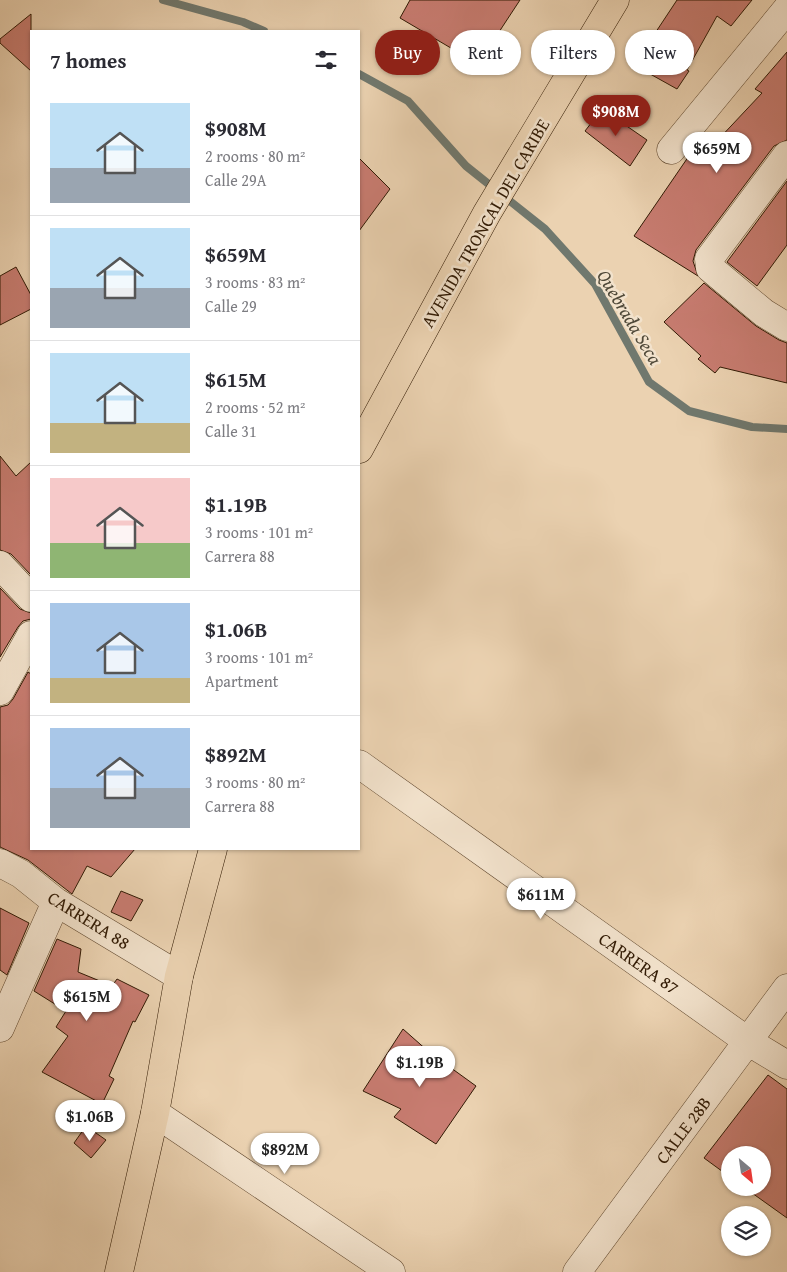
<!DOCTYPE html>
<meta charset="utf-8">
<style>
:root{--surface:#fff;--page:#f7f7f7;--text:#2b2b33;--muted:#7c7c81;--line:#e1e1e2;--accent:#8f2418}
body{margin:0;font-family:"Gentium Book Plus",serif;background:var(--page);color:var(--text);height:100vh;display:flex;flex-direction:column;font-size:19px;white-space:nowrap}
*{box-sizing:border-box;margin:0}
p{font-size:16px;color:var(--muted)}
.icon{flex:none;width:28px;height:28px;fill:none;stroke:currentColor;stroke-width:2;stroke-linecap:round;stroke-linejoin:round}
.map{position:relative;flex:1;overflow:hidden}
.details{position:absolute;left:30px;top:30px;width:330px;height:820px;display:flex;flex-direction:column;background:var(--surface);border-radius:0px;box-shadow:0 1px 4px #0004}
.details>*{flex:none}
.hud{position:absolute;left:375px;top:30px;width:336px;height:45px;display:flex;gap:10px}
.needle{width:32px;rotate:151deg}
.tools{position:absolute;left:721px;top:1146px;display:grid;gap:10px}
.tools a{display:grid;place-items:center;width:50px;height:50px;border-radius:50%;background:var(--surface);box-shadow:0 1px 4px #0004;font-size:25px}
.price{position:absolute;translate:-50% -42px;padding:0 11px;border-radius:18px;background:#fff;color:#222;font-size:16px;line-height:32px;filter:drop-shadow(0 1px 2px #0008)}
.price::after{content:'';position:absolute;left:50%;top:30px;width:15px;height:11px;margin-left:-8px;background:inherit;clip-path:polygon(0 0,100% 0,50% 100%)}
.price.selected{background:var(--accent);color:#fff}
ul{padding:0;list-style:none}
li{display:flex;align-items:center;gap:15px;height:125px;padding:0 20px}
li+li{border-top:1px solid var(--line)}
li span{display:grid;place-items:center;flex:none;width:140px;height:100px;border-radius:0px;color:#555}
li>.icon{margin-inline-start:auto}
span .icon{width:60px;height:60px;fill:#fffc;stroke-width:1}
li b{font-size:21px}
h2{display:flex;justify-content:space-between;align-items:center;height:60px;padding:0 20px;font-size:21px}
.chip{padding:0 18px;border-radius:22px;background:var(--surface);box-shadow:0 1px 4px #0004;font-size:18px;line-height:45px}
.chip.selected{background:var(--accent);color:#fff}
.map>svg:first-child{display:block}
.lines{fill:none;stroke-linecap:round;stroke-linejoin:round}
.stream{stroke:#70786e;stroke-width:8}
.building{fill:#c87c71;stroke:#311a04}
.minor-casing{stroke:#60482f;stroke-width:29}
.trunk-casing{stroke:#311a04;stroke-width:29}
.minor{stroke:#f2e2cc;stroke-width:28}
.trunk{stroke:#ebd2b1;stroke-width:28}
.labels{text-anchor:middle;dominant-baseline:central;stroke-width:5;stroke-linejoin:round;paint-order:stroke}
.street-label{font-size:18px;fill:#311a04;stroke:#f2e2cc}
.water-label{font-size:19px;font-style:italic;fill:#504939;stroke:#f2e2cc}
</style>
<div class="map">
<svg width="787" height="1272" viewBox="0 0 787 1272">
<rect width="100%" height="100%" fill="#ebd2b1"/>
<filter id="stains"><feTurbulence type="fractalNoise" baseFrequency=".004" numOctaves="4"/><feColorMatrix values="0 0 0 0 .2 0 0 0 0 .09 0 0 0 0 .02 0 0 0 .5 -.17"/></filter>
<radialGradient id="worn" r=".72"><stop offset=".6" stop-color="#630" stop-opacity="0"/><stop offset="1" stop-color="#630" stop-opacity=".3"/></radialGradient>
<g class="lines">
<!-- stream -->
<path class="stream" d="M163,0L243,22L264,31
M359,74L408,101L466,166L545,229L595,284L649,382L689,411L752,427L787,429"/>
</g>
<!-- building -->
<path class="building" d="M410,0H520L478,64L400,18Z
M677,0H752L731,26L717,16L687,70L689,71L677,89L634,65Z
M31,14V71L0,43V39Z
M787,52V140L774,146L696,250L693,261L698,276L634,236L704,134L716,142L762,93L755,89Z
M602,109L647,140L630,166L585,131Z
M359,158L390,189L359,231Z
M787,181V245L757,286L727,262Z
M16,267L31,295V309L0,325V276Z
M704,283L756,326L779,340L787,343V383L720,367L715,373L698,359L701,356L664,322Z
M0,456L16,476L31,462V575L11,554L0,550Z
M0,588L20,609L31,613V619L23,621L18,627L0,657Z
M28,672L31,674V849H135L111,877L87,866L72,894L28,860L0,847V707L8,705L13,699Z
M121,891L143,900L131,921L111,912Z
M0,908L29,923L7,975L0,970Z
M57,939L81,949L78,972L112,986L117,979L149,995L135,1022L133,1021L109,1076L114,1079L102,1104L42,1072L68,1036L56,1027L66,1011L34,991Z
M403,1029L429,1052L476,1086L436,1144L394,1117L401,1109L363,1091Z
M768,1075L787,1089V1218L745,1188H762V1155H730V1177L704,1158Z
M86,1126L106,1140L91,1158L74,1143Z"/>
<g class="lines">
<!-- minor casing -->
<g class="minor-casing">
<path id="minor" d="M671,150L787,9
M787,155L709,259L710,268L764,313L787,327
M0,565L31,598
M0,691L31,635
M359,764L749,1042L787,1065
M0,863L21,874L56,902L179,976
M0,1028L56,902
M155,1113L391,1272
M577,1272L787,988"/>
</g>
<!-- trunk casing -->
<g class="trunk-casing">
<path id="trunk" d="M359,449L487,213L615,0
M119,1272L155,1113L179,976L213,849"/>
</g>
<!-- minor -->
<use href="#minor" class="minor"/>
<!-- trunk -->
<use href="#trunk" class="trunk"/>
</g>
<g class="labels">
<!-- street labels -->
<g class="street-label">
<text transform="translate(485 223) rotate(-60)">AVENIDA TRONCAL DEL CARIBE</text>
<text transform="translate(89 920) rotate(32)">CARRERA 88</text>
<text transform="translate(639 963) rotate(35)">CARRERA 87</text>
<text transform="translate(683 1130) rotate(-53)">CALLE 28B</text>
</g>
<!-- water labels -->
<g class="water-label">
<text transform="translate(630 317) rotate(59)">Quebrada Seca</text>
</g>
</g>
<rect width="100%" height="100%" filter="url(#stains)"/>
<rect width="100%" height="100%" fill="url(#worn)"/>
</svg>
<div class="tools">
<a><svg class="needle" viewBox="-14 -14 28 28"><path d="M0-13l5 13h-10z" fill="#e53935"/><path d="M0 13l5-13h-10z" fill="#7c7c81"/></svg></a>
<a><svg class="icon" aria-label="layers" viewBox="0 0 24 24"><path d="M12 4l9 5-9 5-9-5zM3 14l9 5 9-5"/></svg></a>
</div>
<b class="price selected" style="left:616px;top:137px">$908M</b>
<b class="price" style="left:717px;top:174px">$659M</b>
<b class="price" style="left:541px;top:920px">$611M</b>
<b class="price" style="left:87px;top:1022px">$615M</b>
<b class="price" style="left:420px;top:1088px">$1.19B</b>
<b class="price" style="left:90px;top:1142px">$1.06B</b>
<b class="price" style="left:285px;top:1175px">$892M</b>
<div class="hud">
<a class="chip selected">Buy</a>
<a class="chip">Rent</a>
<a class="chip">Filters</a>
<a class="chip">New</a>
</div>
<section class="details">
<h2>7 homes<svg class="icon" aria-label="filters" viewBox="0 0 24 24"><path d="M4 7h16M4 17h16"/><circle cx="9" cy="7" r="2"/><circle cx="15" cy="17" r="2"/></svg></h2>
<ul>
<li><span style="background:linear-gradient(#bfe0f5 65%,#9aa5b1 0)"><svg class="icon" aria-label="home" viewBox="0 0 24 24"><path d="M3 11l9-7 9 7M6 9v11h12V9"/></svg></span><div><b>$908M</b><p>2 rooms · 80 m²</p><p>Calle 29A</p></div></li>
<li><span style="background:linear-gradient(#bfe0f5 60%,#9aa5b1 0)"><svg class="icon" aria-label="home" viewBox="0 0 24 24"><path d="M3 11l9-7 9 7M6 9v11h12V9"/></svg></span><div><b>$659M</b><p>3 rooms · 83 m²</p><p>Calle 29</p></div></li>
<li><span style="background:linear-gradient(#bfe0f5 70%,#c2b280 0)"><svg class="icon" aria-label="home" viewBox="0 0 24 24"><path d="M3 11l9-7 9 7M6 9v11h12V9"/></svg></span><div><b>$615M</b><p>2 rooms · 52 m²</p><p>Calle 31</p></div></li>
<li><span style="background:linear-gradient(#f6c9c9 65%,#8fb573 0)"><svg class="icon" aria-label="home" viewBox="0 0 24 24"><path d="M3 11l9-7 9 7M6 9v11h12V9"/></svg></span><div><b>$1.19B</b><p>3 rooms · 101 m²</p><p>Carrera 88</p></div></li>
<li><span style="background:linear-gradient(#a9c7e8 75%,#c2b280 0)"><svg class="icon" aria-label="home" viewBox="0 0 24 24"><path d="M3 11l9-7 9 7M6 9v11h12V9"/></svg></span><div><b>$1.06B</b><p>3 rooms · 101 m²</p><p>Apartment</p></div></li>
<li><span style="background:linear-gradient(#a9c7e8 60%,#9aa5b1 0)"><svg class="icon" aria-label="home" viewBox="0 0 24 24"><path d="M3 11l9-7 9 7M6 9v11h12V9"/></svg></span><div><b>$892M</b><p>3 rooms · 80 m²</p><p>Carrera 88</p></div></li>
</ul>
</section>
</div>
